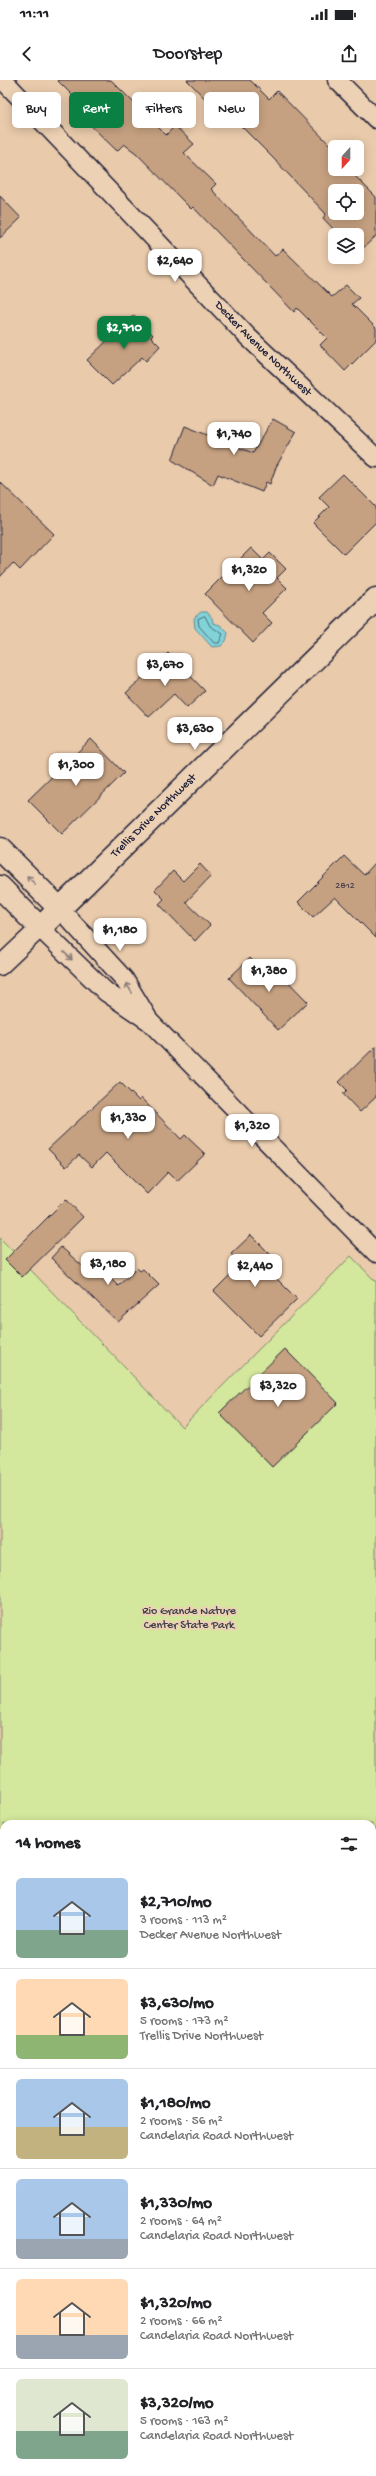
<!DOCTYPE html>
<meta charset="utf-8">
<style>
:root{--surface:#fff;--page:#f2f2f2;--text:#202124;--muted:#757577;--line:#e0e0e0;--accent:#0b8043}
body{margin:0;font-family:"Gochi Hand",sans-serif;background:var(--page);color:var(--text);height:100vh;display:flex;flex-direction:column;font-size:15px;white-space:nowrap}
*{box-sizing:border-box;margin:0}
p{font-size:13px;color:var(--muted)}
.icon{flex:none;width:22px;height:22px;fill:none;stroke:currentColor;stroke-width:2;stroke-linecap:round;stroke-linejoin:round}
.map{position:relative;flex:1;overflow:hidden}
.side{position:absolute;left:0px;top:1740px;width:376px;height:656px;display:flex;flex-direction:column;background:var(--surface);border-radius:12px 12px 0 0;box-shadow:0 2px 10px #0003}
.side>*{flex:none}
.top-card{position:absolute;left:12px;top:12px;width:352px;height:36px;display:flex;gap:8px}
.needle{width:26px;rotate:201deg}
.fabs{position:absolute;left:328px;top:60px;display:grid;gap:8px}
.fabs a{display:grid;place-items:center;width:36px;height:36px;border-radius:6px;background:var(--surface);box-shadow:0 2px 10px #0003;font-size:20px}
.price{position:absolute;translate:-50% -34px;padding:0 9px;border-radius:8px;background:#fff;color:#222;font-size:13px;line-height:26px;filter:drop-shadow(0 1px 2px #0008)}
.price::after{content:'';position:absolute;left:50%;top:24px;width:12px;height:9px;margin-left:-6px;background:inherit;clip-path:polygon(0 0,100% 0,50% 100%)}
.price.active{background:var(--accent);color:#fff}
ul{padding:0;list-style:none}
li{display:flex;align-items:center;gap:12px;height:100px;padding:0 16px}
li+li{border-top:1px solid var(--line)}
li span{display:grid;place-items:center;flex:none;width:112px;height:80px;border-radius:6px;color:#555}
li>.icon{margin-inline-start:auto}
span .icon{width:48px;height:48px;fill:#fffc;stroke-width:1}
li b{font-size:17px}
h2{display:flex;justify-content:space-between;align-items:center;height:48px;padding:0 16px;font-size:17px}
.pill{padding:0 14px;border-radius:6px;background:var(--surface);box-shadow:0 2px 10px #0003;font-size:14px;line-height:36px}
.pill.active{background:var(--accent);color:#fff}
.status{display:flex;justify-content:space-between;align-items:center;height:28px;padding:0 20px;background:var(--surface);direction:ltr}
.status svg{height:11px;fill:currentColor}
header{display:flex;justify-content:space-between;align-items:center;height:52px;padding:0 16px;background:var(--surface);font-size:18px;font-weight:600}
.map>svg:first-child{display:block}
.green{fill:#d3e89c;stroke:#7a856c}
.water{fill:#82d3d8;stroke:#5c8c99}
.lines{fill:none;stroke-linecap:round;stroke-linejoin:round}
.shore{stroke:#48697a;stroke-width:1}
.building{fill:#c6a181;stroke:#22223b;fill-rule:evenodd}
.minor-casing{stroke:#22223b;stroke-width:21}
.tertiary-casing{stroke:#22223b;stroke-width:25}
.minor{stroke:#edd1b4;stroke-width:18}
.tertiary{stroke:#edd1b4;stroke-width:22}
.oneway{stroke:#887a78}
.labels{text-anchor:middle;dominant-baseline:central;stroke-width:4;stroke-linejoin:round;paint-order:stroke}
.number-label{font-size:10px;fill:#4b424c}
.street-label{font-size:12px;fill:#22223b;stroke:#edd1b4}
.park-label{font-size:12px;fill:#3d404a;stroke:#edd1b4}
</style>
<div class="status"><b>11:11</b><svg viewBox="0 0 49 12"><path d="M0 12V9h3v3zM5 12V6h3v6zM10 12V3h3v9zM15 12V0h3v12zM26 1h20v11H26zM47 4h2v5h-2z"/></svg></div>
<header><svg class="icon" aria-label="back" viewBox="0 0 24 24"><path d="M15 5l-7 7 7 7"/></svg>Doorstep<svg class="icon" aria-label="share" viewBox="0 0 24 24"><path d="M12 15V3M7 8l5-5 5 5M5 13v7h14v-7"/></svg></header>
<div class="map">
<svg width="376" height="2396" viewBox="0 0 376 2396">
<rect width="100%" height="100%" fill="#e9caab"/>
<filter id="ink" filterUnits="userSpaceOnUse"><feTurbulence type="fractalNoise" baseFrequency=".025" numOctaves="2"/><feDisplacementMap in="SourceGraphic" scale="8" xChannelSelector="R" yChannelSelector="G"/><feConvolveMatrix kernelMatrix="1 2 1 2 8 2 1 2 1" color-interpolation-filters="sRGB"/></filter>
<g filter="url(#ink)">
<!-- green -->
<path class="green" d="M0,1158L182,1347L351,1176L376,1202V2359L372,2361V1744H4V2392H316L309,2396H0Z"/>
<!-- water -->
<path class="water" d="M201,532H207L212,538L213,543L220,545L228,553L226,561L221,566L212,567L195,548L194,538Z
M0,2157L4,2158V2255L0,2259Z
M4,2270V2381L0,2383V2273Z
M376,2359V2396H309L316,2392H372V2361Z"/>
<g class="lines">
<!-- shore -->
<path class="shore" d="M205,536L210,546L223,554L219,563H214L199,546L198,539Z"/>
</g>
<!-- building -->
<path class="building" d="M57,0H111L166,55L175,46L194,64L184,73L216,104L211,109L275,176L283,169L332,217L346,205L359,218L352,224L376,248V260L345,291L320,265L327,258L297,228L294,232L193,127L191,129L136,73L124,64L117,71L75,30L81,24Z
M187,0H250L269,19L277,11L335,70V89H348L376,117V156L361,170L357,166V155H346L343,152L339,155L323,138L326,134L273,78L225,30L220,34ZM335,111H357V133H335Z
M0,116L21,138L0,158Z
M134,235L153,255L151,257L160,266L146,281L142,277L112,305L87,280Z
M273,339L296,352L276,387L270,404L266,402L262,412L218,394L213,405L172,380L185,346L253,373Z
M343,394L376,427V442L344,474L313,443L329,427L319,417Z
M0,402L54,454L20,490L13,483L0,497Z
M251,468L263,480L270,473L286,489L277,498L287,508L262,533L272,543L253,563L205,514Z
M168,573L205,611L187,628L174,614L149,637L126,613Z
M91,659L124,693L62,754L28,720Z
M344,776L364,795L376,782V858L335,817L313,837L298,822Z
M200,784L211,796L186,822L210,845L195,861L159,824L164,819L155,810L173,791L183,801Z
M250,878L267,895L274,887L308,922L278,950L229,898Z
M376,966V1017L360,1032L343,1014L347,1010L339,1002Z
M120,1002L139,1021L141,1018L181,1059L185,1055L205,1074L177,1101L168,1092L147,1114L106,1073L92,1087L79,1075L66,1087L48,1069Z
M66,1119L83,1137L22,1197L5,1180Z
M251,1155L277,1181L268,1190L297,1219L259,1256L214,1211L241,1184L231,1174Z
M61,1167L88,1191L96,1184L118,1206L137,1188L140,1191L143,1189L159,1205L118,1242L51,1178Z
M285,1269L338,1323L272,1387L219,1333Z"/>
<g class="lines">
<!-- minor casing -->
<g class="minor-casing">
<g id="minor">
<path id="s1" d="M3,0L248,257L376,378"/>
<path d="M337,0L376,39"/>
<path d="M59,828L124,899L147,937"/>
<path d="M0,886L40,848L106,912L149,941L376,1173"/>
</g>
</g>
<!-- tertiary casing -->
<g class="tertiary-casing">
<g id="tertiary">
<path d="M0,769L59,828"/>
<path id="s2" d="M0,807L40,848L376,519"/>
</g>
</g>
<!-- minor -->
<use href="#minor" class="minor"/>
<!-- tertiary -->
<use href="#tertiary" class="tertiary"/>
</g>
<!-- one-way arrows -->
<defs><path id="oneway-shaft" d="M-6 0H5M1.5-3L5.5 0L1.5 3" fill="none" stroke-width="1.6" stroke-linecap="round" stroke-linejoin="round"/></defs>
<g class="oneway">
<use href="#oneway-shaft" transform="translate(31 800) rotate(-135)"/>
<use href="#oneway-shaft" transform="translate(68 876) rotate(44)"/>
<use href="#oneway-shaft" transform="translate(129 908) rotate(-121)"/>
</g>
</g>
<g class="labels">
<!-- number labels -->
<g class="number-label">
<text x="345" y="806">2812</text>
</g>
<!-- street labels -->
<g class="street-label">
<text stroke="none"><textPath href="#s1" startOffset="374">Decker Avenue Northwest</textPath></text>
<text stroke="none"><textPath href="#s2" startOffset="217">Trellis Drive Northwest</textPath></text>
</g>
<!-- park labels -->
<g class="park-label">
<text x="189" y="1532">Rio Grande Nature<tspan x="189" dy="14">Center State Park</tspan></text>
</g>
</g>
</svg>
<div class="fabs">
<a><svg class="needle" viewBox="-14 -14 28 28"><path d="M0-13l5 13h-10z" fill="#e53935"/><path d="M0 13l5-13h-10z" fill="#757577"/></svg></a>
<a><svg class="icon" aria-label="locate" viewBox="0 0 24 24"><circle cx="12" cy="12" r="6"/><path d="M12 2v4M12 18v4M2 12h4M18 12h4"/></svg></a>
<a><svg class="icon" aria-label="layers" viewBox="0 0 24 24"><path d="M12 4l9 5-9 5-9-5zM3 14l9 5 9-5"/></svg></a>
</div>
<b class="price" style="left:175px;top:203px">$2,640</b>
<b class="price active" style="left:124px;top:270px">$2,710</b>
<b class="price" style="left:234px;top:376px">$1,740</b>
<b class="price" style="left:249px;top:512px">$1,320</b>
<b class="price" style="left:165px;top:607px">$3,670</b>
<b class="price" style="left:195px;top:671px">$3,630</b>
<b class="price" style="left:76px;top:707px">$1,300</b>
<b class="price" style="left:120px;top:872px">$1,180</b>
<b class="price" style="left:269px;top:913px">$1,380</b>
<b class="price" style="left:128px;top:1060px">$1,330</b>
<b class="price" style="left:252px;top:1068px">$1,320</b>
<b class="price" style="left:108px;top:1206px">$3,180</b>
<b class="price" style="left:255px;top:1208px">$2,440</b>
<b class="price" style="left:278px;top:1328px">$3,320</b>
<div class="top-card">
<a class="pill">Buy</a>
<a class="pill active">Rent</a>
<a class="pill">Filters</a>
<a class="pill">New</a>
</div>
<section class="side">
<h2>14 homes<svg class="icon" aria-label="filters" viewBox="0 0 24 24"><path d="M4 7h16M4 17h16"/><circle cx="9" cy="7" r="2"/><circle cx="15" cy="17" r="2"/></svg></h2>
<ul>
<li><span style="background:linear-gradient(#a9c7e8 65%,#7fa58c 0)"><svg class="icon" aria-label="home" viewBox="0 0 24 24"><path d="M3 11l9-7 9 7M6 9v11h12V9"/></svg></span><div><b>$2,710/mo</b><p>3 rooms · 113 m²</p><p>Decker Avenue Northwest</p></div></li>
<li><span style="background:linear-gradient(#ffd9b3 70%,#8fb573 0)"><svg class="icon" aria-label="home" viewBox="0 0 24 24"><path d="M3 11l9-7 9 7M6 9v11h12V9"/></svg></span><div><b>$3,630/mo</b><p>5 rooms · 173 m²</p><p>Trellis Drive Northwest</p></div></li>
<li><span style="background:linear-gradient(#a9c7e8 60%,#c2b280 0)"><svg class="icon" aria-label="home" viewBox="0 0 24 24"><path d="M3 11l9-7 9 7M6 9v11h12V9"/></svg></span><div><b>$1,180/mo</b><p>2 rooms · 56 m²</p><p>Candelaria Road Northwest</p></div></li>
<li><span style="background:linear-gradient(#a9c7e8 75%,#9aa5b1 0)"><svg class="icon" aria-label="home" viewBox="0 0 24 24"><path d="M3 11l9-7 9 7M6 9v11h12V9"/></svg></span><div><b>$1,330/mo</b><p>2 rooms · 64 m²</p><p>Candelaria Road Northwest</p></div></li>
<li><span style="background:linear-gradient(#ffd9b3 70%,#9aa5b1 0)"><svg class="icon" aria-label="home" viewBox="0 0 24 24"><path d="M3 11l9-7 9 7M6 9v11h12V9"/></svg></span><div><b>$1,320/mo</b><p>2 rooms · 66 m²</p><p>Candelaria Road Northwest</p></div></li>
<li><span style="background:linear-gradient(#dfe7d0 65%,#7fa58c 0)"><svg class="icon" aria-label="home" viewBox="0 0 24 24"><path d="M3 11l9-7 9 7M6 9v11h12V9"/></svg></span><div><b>$3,320/mo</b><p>5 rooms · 163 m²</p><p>Candelaria Road Northwest</p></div></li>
</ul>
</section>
</div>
